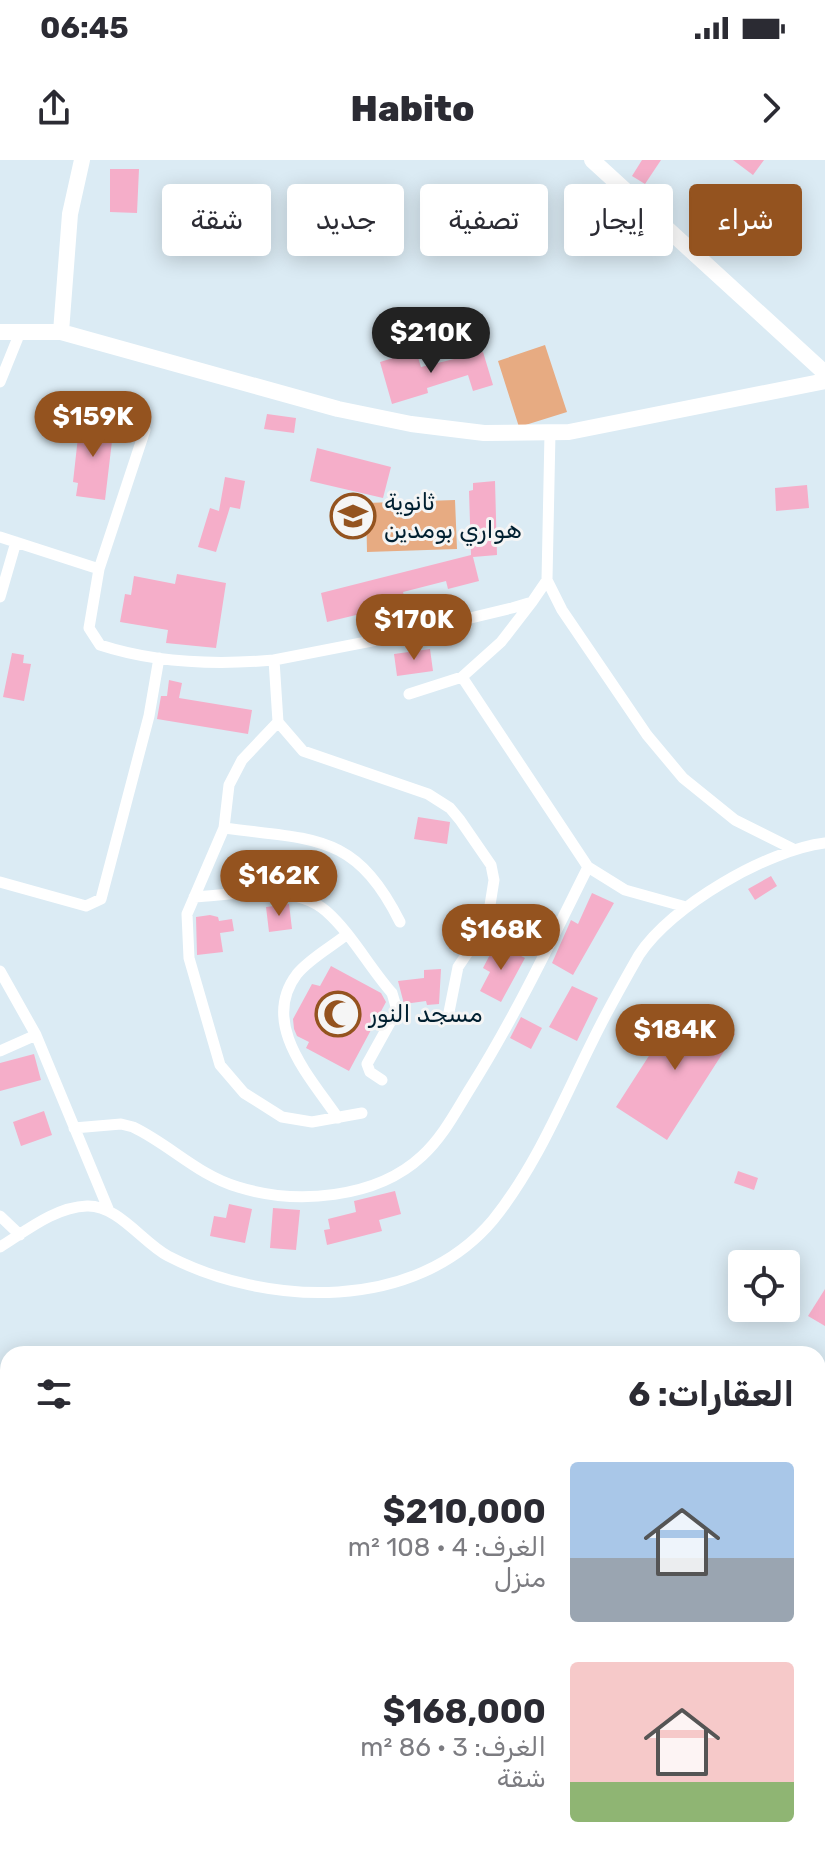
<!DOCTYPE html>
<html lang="ar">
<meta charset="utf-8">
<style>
:root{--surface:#fff;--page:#f7f7f7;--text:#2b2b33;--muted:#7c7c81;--accent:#94531f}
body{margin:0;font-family:Rubik,"Noto Naskh Arabic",sans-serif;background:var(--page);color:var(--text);direction:rtl;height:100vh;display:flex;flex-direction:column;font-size:30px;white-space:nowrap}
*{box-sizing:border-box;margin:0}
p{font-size:26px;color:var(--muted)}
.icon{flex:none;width:44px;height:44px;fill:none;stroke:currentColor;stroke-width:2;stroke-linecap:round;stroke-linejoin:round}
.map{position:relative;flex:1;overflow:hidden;direction:ltr}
.panel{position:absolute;left:0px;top:1186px;width:826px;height:514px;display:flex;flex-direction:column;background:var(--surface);border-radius:24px 24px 0 0;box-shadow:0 4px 20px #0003;direction:rtl}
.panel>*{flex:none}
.hud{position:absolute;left:24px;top:24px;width:778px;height:72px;direction:rtl;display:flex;gap:16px}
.fabs{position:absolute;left:728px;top:1090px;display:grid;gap:16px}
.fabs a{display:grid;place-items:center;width:72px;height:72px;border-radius:8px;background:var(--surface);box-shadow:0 4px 20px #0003;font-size:40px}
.price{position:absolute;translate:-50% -68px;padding:0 18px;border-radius:28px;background:var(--accent);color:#fff;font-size:26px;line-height:52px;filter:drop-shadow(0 2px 4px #0008)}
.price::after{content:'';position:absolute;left:50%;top:48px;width:24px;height:18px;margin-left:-12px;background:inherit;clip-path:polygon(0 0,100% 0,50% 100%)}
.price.current{background:#222;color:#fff}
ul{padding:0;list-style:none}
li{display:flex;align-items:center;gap:24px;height:200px;padding:0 32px}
li span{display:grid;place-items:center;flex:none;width:224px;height:160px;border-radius:8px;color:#555}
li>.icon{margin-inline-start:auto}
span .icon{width:96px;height:96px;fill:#fffc;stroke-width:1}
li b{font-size:34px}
h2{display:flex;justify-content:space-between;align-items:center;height:96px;padding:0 32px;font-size:34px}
.pill{padding:0 28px;border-radius:8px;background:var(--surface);box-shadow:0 4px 20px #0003;font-size:28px;line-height:72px}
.pill.current{background:var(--accent);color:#fff}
.status{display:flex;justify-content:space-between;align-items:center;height:56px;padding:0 40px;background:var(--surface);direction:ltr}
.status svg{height:22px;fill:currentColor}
header{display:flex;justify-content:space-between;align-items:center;height:104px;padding:0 32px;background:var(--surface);font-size:36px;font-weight:800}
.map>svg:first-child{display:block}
.pitch{fill:#e7ab82}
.building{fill:#f5aec9}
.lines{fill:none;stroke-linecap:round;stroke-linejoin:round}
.street{stroke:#fff;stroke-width:11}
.secondary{stroke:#fff;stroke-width:16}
.labels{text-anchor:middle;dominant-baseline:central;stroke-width:6;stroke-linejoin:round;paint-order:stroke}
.poi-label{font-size:24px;fill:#001f30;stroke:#f5f5f5;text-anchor:start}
</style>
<div class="status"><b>06:45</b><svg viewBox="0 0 49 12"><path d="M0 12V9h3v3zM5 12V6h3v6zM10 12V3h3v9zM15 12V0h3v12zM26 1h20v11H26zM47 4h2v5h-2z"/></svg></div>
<header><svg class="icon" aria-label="forward" viewBox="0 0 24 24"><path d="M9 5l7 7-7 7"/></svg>Habito<svg class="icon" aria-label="share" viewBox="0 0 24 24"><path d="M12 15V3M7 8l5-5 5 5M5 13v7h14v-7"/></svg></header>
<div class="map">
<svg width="825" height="1699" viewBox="0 0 825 1699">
<rect width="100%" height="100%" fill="#dbebf4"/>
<!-- pitch -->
<path class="pitch" d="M545,185L567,252L519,267L498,201Z
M455,340L457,389L367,392L366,343Z"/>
<!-- building -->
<path class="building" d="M642,0H661L645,24L632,16Z
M733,0H764L753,15Z
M110,9H139L137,53L110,52Z
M416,191L421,207L483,192L493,225L473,231L468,215L427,228L428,233L392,244L380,202Z
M267,254L296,258L294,273L264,269Z
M80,259L114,264L105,340L76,336L78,323L73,322Z
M317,288L391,307L383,338L310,321Z
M225,317L245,321L240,349L230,347L216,392L198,387L210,348L219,351Z
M495,321L497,395L473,397L479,421L448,429L446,421L403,432L406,443L327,462L321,433L471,395L469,331L473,330V323Z
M807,325L809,348L776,351L775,328Z
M177,414L226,423L216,488L166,483L168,470L120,462L125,434L131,435L134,416L175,424Z
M430,489L433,511L397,516L394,494Z
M12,493L24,495L23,503L31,504L24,541L3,537Z
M169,520L182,523L179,538L252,550L248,574L157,559L161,536H167Z
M418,657L450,662L447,684L414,679Z
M771,716L777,726L755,740L748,729Z
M592,733L614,743L573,815L552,803L571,760L578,764Z
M289,744L292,769L269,772L266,747Z
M210,755L218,757L219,761L232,759L234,771L220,773L223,792L197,795L196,757Z
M496,783L525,798L501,842L480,831L490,812L483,808Z
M331,806L381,833L386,842L349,911L306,888L309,882L297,876L294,869L293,859L312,824L320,826Z
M441,809L439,844L427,845L426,841L404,844L398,821L424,818V810Z
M572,826L598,838L577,881L549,867Z
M690,845L735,874L667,980L616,947L663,874L669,877Z
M521,857L542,868L531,889L510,878Z
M34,894L41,920L0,931V903Z
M44,951L52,975L21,986L13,962Z
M738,1011L758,1018L754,1030L734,1023Z
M395,1031L401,1054L379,1060L382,1071L327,1085L324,1070L330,1069L328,1059L356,1052L354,1041Z
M229,1044L252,1049L245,1083L210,1076L214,1056L226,1058Z
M273,1048L300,1050L296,1090L270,1088Z
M825,1129V1166L808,1156Z"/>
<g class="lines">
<!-- street -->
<path class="street" d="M0,222L21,170
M550,273L547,420L562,450L647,575L683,618L735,660L793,689
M0,377L99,409L89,468L100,485C155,503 217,505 274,500
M99,409L145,270
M0,437L16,382
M532,442L501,482L462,517L588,707L625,730L686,747
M409,534L462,517
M278,562L303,591L428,634L450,648L460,660L491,705L494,720L487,764L458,807L449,852
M224,668C313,680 355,672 400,762
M0,722L86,746L101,739L149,556L159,498
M194,737C234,735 293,722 326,751C352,774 369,807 392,833L397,850L367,904L370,912L382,920
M487,764L553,776
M0,811L36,875L109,1051
M0,891L36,875
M362,953L312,962L282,957L244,933L220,905L189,798L187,754L224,668L229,625L242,600L278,562L274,500L387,478L512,448L532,442L547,420
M338,958C311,918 259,864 297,814C309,799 331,787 346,775
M74,968L121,964L133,967C169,984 199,1016 238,1027C296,1045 376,1039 422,996C443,977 456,951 471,927C515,857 551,781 588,707
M0,1056L20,1075
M0,1087C26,1071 55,1047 87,1046C118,1045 142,1082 168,1096C267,1147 415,1153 493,1060C536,1007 563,940 593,880C607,851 623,823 639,795C671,746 767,690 825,683"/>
<!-- secondary -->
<path class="secondary" d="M592,0L825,213
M0,172H61L338,249L411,264L484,273L569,272L825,221
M61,172L70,54L82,0"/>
</g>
<!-- icons -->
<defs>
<g id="school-ring" transform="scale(2.3)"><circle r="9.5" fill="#f5f5f5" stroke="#94531f" stroke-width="1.5"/><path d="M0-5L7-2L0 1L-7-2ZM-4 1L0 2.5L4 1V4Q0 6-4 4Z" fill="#94531f"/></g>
<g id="mosque-ring" transform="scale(2.3)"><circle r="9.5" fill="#f5f5f5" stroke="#94531f" stroke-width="1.5"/><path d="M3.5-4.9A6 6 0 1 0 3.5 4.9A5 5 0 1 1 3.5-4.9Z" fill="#94531f"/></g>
</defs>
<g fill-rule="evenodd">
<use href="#school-ring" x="353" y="356"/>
<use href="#mosque-ring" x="338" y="854"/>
</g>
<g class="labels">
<!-- poi labels -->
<g class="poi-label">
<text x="384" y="342">ثانوية<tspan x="384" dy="28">هواري بومدين</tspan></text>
<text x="369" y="854">مسجد النور</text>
</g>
</g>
</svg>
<div class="fabs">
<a><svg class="icon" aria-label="locate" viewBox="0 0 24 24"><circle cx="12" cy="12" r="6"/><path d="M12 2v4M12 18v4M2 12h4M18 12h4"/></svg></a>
</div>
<b class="price current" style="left:431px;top:215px">$210K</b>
<b class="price" style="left:93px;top:299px">$159K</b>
<b class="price" style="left:414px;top:502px">$170K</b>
<b class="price" style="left:279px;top:758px">$162K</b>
<b class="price" style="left:501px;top:812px">$168K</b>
<b class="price" style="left:675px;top:912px">$184K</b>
<div class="hud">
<a class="pill current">شراء</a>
<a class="pill">إيجار</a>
<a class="pill">تصفية</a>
<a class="pill">جديد</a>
<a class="pill">شقة</a>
</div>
<section class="panel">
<h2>العقارات: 6<svg class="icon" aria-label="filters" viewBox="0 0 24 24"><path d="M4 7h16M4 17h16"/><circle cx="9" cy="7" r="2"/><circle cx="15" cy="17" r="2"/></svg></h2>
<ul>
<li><span style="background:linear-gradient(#a9c7e8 60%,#9aa5b1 0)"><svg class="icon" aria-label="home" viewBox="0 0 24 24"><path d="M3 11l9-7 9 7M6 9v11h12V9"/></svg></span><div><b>$210,000</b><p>الغرف: 4 · 108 m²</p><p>منزل</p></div></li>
<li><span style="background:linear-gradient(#f6c9c9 75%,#8fb573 0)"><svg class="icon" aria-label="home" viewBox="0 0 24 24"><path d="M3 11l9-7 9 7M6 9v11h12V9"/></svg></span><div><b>$168,000</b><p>الغرف: 3 · 86 m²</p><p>شقة</p></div></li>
</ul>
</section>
</div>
